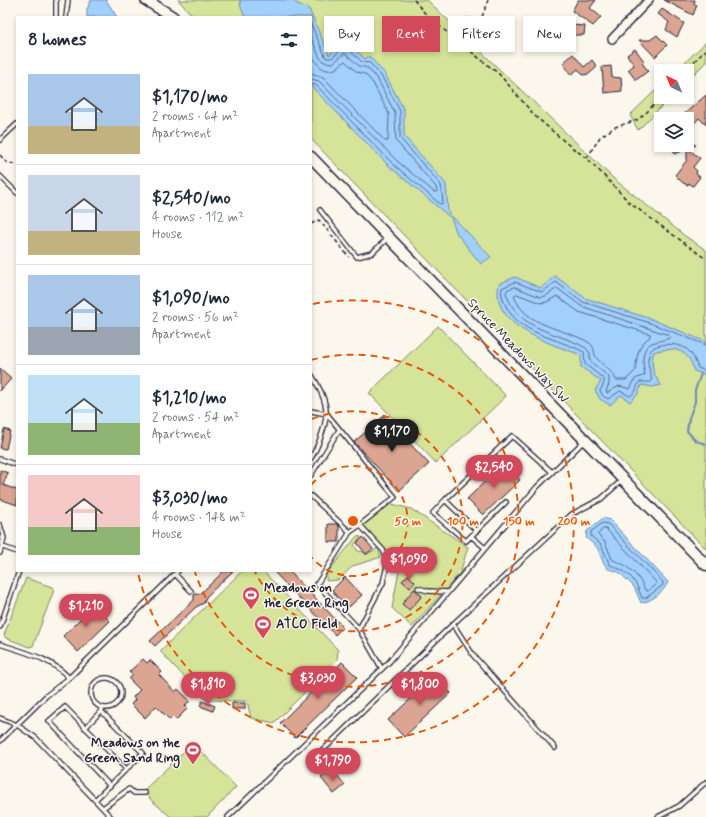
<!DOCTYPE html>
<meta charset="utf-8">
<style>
:root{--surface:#fff;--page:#f6f6f7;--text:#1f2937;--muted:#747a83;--line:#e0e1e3;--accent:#d1495b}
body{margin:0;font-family:Mynerve,sans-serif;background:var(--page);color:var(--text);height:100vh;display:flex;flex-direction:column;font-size:15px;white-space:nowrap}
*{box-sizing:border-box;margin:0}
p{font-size:13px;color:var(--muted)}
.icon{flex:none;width:22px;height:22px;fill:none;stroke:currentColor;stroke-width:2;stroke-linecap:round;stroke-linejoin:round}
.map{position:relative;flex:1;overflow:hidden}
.side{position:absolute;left:16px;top:16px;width:296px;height:556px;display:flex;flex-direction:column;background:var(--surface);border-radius:0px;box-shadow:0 2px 6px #0003}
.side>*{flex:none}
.guide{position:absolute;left:324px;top:16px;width:322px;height:36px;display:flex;gap:8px}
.needle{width:26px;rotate:316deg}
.fabs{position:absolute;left:654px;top:64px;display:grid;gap:8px}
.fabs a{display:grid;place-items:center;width:40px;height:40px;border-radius:0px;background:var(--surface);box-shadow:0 2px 6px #0003;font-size:20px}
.price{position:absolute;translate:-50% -34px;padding:0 9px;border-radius:14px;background:var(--accent);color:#fff;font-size:13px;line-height:26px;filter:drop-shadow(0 1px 2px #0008)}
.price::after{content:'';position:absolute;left:50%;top:24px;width:12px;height:9px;margin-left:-6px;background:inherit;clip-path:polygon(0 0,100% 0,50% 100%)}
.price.active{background:#222;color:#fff}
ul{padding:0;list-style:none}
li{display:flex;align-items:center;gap:12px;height:100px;padding:0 12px}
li+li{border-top:1px solid var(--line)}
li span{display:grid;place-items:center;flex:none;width:112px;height:80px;border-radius:0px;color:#555}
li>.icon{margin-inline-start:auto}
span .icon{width:48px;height:48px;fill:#fffc;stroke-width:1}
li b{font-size:17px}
h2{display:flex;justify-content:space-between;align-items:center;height:48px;padding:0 12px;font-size:17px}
.tag{padding:0 14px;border-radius:0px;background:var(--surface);box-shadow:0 2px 6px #0003;font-size:14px;line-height:36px}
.tag.active{background:var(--accent);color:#fff}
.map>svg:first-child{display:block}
.green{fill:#d5e498;stroke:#7c836a}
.water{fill:#a1d0fd;stroke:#6e8aaf}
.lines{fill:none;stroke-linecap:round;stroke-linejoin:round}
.shore{stroke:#556889;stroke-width:1}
.stream{stroke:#6e8aaf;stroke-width:2}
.building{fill:#dba591;stroke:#22223b}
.service-casing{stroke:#22223b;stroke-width:6}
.minor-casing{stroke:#22223b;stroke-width:10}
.secondary-casing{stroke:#22223b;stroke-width:13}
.path{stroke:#22223b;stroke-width:1.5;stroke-dasharray:4 3;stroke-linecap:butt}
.service{stroke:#fbf7ec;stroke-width:3.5}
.minor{stroke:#fbf7ec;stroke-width:7}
.secondary{stroke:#fbf7ec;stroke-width:10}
.ring{fill:none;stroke:#e8590c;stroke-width:2;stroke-dasharray:7 5}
.labels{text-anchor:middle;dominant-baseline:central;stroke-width:3;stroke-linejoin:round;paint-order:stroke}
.street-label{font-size:13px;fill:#22223b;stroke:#fbf7ec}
.poi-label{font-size:13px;font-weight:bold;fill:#22223b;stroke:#fbf7ec;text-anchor:start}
.centre{fill:#e8590c;stroke:#fbf7ec;stroke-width:2}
.ring-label{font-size:12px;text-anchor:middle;font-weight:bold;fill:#e8590c;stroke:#fbf7ec;stroke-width:3;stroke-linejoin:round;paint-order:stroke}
</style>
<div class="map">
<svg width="706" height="817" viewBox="0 0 706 817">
<rect width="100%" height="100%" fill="#fbf7ec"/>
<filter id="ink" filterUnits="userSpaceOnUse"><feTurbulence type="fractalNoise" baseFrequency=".025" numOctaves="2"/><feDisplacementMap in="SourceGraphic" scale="8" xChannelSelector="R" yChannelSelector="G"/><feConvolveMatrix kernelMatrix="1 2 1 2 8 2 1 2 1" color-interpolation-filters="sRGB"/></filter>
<g filter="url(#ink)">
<!-- green -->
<path class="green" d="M178,0H427L614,179L685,236L706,250V549L311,139V17H194Z
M706,42V62L687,81V71H676Z
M661,85V97H671L638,130L630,115Z
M438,326L506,396L436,463L369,393Z
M392,504L411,509L468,547L460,573L412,627L392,608L399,571L385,549L363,525L374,512Z
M357,536L361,537L354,545L358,551L364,552L366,555L378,548L381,557L353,566L338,580L326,581L327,573Z
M242,571H263L338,650L337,660L274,723L251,718L247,701L206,700L160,651Z
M26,578L52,587L54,590L33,646L29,647L6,638L4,635Z
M193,743L236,787L207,817H171L151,800L144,790Z"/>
<!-- water -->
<path class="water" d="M91,0H106L117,17H87V9Z
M240,0H293L296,3L309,9L329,55L340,44L338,35L345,32L348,42L365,59L369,56L385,74L404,110V136L446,184L448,212L491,257L481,264L457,234L451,218L390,167L311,86V17H245L241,8Z
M555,276L585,298L651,319L704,341L706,345V375L694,371C689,349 674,346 654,352C650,365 653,374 661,385L652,387L641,385L638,394L630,402L621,395L610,405L600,399L595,390L601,381L581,367V355C551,344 489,326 499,284L515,277L541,288Z
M603,518L610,520L668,582C665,591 651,602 641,603L634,587L619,572L608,569L603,562L597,547L586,538L587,531Z"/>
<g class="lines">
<!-- shore -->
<path class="shore" d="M311,24L326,58H332L345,46L362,62L370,63L382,77L400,111V138L441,185L443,203L440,204L393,164L316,85L311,84
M311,37L320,58L324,62L333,63L345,53L359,66L368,68L378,80L395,113L396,141L436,187L437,192H434L396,160L319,81L311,79
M311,52C315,62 322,74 335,69C339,67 342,63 345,61L357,72L365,74L373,83L389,114L388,141H385L323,77L311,73
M515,287L540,297L546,296L557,288L581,306L669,335L670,338C665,340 658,341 652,343C640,348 643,365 645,375L635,379L630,389L619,386L607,393L606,391L609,384V377L590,361V353L586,348C557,331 519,332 506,293L507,290Z
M517,294L540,303L547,302L557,296L579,312L650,334V337C638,344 636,358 636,370L626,380H616C611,368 600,364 596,357C593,351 595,346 588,342C564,328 525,327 514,296Z
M706,345L650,323L583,302L556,282L542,292L515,282L502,288C501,294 502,296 504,302C518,335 556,337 584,352L585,364L604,379V383L600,391L603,396L608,399L620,391L630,396L635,392L639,382H651C653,370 644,367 650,352C654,342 677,343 685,348C692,352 695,360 698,368L706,371
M603,523L608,524L663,582V585L646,598H642C634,578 631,573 610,565L601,545L591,536V532Z
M603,529H606L656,582V584L648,591L645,590C641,580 634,571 624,565C620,562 615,562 612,559L605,542L598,535Z"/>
<!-- stream -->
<path class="stream" d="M701,374L695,390V402L689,418L687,431L696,441L706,444"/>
</g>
<!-- building -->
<path class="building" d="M578,0H596L590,8L601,17L593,26L572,11Z
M664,0H695L694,4L697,5L693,15Z
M662,9L684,23L677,37L666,30L669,22L658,14Z
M571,25L585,26L584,35H573L572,44H556V27H571Z
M657,35L667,45L655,57L639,40H650Z
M635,49L644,61L642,63L648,71L636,80L628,70L634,65L627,55Z
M573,54L584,67L592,60L597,67L589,74L583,75L578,69L571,75L563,63Z
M611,66L612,77L621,78L622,91L604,93L602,67Z
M706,95V125L699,118L688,130L694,145H696L688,149L700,158L693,167L697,171L696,174L700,177L693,186L689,183L688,185L683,183L675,175L687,160V149L675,154L671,145H687V119L683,115Z
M0,369L11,379L0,391Z
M384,416L429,464L399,491L354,442Z
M4,429L10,431L6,449L0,448Z
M504,463L520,480L483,515L467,499Z
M0,470L8,473L3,485L17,490V505L0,499Z
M328,524H337L339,526V542H328Z
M363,537L373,549L366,554L357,543Z
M224,571H233L206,597L204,603L196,607L155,646L150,641L194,600V594H200Z
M273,571H289L343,627L335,635Z
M408,575L415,582L410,588L402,581Z
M345,577L362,595L349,607L337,597L332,590Z
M414,589L422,596L409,610L402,604Z
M94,605L110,621L78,652L63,636Z
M143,659L147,663L150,660L162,672L159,675L175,692L178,689L190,701L185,705L188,708L176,720L173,717L170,720L156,706L145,718L131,704L135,700L133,697L140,690L129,679L133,675L129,672Z
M342,662L357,677L295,738L280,723Z
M435,676L451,693L404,737L388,720Z
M202,701L215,706L213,711L200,706Z
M232,703H245V709H232Z
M332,769L345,785L334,794L321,778Z"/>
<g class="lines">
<!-- service casing -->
<g class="service-casing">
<path id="service" d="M56,17V0
M66,17L68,0
M0,140L17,124
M0,176L17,193
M320,210L357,257L372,253L388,238
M311,374C318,384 327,402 326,414C326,426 317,449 311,458
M311,411L327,414L395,497L360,525
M0,459L17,465
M311,475L339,430
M311,496L350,532
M445,500L433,513L466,541L506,502
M0,525L4,538L0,553
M477,531L445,500L512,436L552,472
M471,536L485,548
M3,547L17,552
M175,574L191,591
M418,588L428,591L448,592
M453,624L473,655L555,748
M0,627L19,571
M359,629L383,583L388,561L383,550L360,525L350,532L317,584L359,629L382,669
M0,644C24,652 51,658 69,678
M91 693a15 15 0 1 1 30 0a15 15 0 1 1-30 0Z
M0,718L17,725L36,738L111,817
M85,728L101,711
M0,741L46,696L69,678L178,571
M322,770L318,755L453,624L572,514L601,499L621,481
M110,786L49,721L65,707L126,769
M95,800L143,753L101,711L103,708
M103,808L129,789L134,793H145
M228,817L389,662L537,487L585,440
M658,817L679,806L706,782"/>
</g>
<!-- minor casing -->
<g class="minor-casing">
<path id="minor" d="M612,39L649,0"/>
</g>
<!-- secondary casing -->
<g class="secondary-casing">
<path id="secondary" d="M146,0L173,17
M311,157L706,565"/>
</g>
<!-- path -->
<path class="path" d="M414,0L428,17L499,74L535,116L571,147L587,158L630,203L706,259
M453,37C456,30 459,19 468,18C472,18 476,21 481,20L488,0
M684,71L706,50
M0,155L6,162L17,165
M587,158L600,137L615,127L637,120L647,112L661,96
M311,224L319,220L349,257"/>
<!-- service -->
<use href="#service" class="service"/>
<!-- minor -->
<use href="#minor" class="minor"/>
<!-- secondary -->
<use href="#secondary" class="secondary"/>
</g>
</g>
<!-- distance rings -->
<g class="ring">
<path d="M311 485A55 55 0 1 1 311 557"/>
<path d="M312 419A110 110 0 1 1 255 572"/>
<path d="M311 360A166 166 0 1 1 195 572"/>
<path d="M313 304A221 221 0 1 1 138 573"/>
</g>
<!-- icons -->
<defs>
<g id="stadium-pin" transform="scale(0.9)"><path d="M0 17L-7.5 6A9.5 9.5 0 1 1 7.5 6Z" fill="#d1495b" stroke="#fbf7ec"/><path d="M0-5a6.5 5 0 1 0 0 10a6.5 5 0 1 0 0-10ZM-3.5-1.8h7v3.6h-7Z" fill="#fff"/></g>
</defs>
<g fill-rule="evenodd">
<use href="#stadium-pin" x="251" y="595"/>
<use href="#stadium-pin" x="263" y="624"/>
<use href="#stadium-pin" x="193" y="750"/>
</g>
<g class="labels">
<!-- street labels -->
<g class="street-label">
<text transform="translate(518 351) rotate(46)">Spruce Meadows Way SW</text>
</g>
<!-- poi labels -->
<g class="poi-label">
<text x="264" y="588">Meadows on<tspan x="264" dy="15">the Green Ring</tspan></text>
<text x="276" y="624">ATCO Field</text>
<text x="180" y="743" text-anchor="end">Meadows on the<tspan x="180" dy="15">Green Sand Ring</tspan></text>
</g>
</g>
<circle cx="353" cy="521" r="6" class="centre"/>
<g class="ring-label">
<text x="408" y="525">50 m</text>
<text x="463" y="525">100 m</text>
<text x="519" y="525">150 m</text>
<text x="574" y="525">200 m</text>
</g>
</svg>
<div class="fabs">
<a><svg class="needle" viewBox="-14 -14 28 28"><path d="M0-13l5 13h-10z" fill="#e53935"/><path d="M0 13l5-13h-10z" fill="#747a83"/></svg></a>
<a><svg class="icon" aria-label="layers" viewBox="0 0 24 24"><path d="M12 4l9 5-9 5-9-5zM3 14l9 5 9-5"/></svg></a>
</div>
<b class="price active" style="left:392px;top:453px">$1,170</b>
<b class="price" style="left:494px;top:489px">$2,540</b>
<b class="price" style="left:409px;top:581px">$1,090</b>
<b class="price" style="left:86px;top:628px">$1,210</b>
<b class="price" style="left:318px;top:700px">$3,030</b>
<b class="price" style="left:208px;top:706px">$1,810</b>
<b class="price" style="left:420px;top:706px">$1,800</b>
<b class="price" style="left:333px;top:782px">$1,790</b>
<div class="guide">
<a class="tag">Buy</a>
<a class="tag active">Rent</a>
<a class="tag">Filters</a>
<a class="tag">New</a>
</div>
<section class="side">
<h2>8 homes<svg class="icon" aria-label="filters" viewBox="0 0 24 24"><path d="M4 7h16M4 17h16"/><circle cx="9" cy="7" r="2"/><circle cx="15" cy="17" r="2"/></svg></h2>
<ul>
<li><span style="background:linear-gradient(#a9c7e8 65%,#c2b280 0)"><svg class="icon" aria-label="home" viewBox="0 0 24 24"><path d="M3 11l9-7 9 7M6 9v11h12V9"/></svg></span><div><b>$1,170/mo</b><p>2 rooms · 64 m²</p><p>Apartment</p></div></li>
<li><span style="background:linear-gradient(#c9d6e8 70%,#c2b280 0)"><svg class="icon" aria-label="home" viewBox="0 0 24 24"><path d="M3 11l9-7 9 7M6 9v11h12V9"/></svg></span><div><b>$2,540/mo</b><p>4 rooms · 112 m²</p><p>House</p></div></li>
<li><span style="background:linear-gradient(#a9c7e8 65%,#9aa5b1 0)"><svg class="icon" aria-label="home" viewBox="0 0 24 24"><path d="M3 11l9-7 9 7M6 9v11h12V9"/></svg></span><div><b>$1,090/mo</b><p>2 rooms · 56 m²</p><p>Apartment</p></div></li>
<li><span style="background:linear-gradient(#bfe0f5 60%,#8fb573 0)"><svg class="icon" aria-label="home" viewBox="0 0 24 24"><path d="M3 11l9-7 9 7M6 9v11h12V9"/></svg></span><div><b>$1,210/mo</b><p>2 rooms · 54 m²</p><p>Apartment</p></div></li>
<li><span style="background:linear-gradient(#f6c9c9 65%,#8fb573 0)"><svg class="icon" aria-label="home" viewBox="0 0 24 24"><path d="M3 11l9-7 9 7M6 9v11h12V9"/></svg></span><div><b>$3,030/mo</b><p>4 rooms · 148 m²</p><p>House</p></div></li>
</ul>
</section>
</div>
